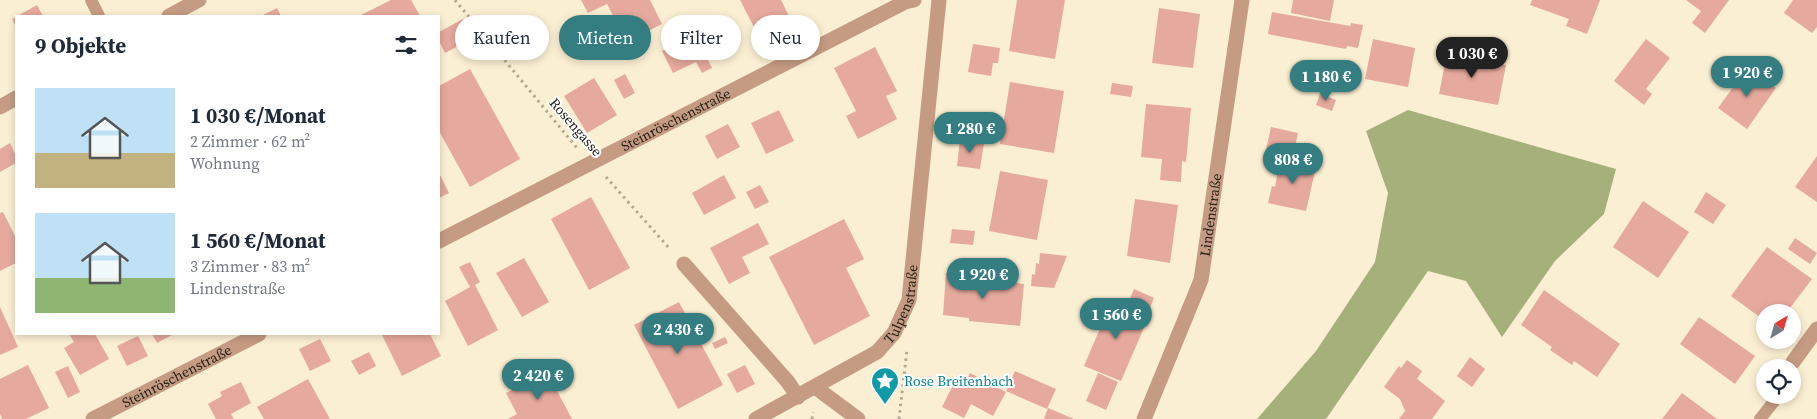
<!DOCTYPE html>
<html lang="de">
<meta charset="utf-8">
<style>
:root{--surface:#fff;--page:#f2f2f3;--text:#1f2937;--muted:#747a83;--accent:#347d81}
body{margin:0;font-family:"Source Serif 4",serif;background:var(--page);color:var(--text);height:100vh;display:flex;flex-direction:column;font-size:19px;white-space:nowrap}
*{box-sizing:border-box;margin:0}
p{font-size:16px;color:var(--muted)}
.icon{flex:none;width:28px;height:28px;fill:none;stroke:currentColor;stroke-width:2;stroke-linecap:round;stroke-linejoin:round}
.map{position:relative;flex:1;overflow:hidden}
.details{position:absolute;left:15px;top:15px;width:425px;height:320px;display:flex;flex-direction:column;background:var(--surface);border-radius:0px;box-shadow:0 2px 8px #0003}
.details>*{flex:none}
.top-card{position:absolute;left:455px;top:15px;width:475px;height:45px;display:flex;gap:10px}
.needle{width:32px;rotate:37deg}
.buttons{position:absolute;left:1756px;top:304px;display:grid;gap:10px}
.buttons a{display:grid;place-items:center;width:45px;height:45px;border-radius:50%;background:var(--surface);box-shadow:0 2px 8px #0003;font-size:25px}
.price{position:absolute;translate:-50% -42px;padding:0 11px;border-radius:18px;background:var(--accent);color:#fff;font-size:16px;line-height:32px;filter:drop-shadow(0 1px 2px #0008)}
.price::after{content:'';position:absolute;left:50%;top:30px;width:15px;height:11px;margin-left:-8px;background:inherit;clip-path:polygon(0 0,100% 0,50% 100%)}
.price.selected{background:#222;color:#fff}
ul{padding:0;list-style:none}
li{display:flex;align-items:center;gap:15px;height:125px;padding:0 20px}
li span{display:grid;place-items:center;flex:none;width:140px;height:100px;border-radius:0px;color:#555}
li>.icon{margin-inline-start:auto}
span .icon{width:60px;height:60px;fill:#fffc;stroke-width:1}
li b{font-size:21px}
h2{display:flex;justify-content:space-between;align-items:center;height:60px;padding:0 20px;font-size:21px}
.pill{padding:0 18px;border-radius:22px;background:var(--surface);box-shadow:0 2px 8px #0003;font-size:18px;line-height:45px}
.pill.selected{background:var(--accent);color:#fff}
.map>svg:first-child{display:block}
.forest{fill:#a5b07b}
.building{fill:#e6a99d}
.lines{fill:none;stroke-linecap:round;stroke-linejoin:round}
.path{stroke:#b3a993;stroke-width:3;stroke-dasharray:2.5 4;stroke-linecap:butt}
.lane{stroke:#c59b83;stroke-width:12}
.street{stroke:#c59b83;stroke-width:15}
.labels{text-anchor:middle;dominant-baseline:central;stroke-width:4;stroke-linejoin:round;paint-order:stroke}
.street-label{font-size:14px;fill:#211d13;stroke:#fff}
.culture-label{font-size:14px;fill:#0d838f;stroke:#fff;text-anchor:start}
</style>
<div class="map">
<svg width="1817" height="419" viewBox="0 0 1817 419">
<rect width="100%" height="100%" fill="#fbefd3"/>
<!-- forest -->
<path class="forest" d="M1408,110L1616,169L1604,214L1555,261L1502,337L1466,281L1428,271L1326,419H1257L1316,351L1375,262L1388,193L1366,131Z"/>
<!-- building -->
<path class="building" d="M391,0H411L420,16H359Z
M581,0H650L662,24L627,42L607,4L588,13Z
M740,0H781L789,16L757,33Z
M1017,0H1065L1055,59L1009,51Z
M1293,0H1334L1330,21L1291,13Z
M1532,0H1600L1587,34L1566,26L1569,19L1530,5Z
M1686,0H1729L1705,33L1692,23L1701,11Z
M1793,0H1817V27L1812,33L1784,13Z
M37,5L43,16H16V27L12,19Z
M277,8L281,16H261Z
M1159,8L1200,14L1193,68L1152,63Z
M1272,12L1350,26L1351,23L1363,25L1358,48L1347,46L1346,49L1268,34Z
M463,19L473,38L445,53L439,41V32Z
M684,39L695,59L705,54L712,68L702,73L696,62L673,73L662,51Z
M1373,39L1415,48L1408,87L1365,79Z
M1646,39L1670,58L1646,89L1652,94L1644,105L1614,81Z
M973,44L1000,48L998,63H993L991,76L968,72Z
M875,47L897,91L886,96L897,119L858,139L846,116L856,111L834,68Z
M1447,53L1506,65L1498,105L1439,94Z
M1747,68L1776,88L1747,129L1718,108Z
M470,69L520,159L470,187L439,131V86Z
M625,74L635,93L624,99L614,80Z
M594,78L617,115L587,133L564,96Z
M1010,82L1064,91L1054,153L1000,144Z
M1112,83L1133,86L1131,97L1110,94Z
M1320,94L1336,100L1332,111L1316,105Z
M1146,104L1191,108L1186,162L1182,161L1181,182L1160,180L1162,159L1141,157Z
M779,110L794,141L766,154L751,123Z
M728,124L740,147L717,159L705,136Z
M1271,127L1298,133L1293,156L1266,150Z
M960,139L984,142L980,169L957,166Z
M10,143L16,156V163L0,172V149Z
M1817,156V202L1795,187Z
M1280,159L1316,167L1306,211L1268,203L1272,186L1275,187Z
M1000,171L1048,180L1037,240L989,231Z
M439,173L449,193L439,198Z
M724,175L736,198L704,215L692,193Z
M760,185L769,202L755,209L746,192Z
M1706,192L1726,205L1713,224L1694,212Z
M591,197L630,268L589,290L551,219Z
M1135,199L1178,205L1170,263L1127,256Z
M1643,201L1689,232L1658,278L1613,247Z
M3,212L16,238V263L0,271V213Z
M844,219L864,259L846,268L870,316L814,345L769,257Z
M758,223L769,244L742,257L750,273L729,284L710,248Z
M952,229L975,231L973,245L950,243Z
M1795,238L1817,253L1810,264L1788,249Z
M1767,247L1812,279L1787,312H1765V321L1731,296Z
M1040,253L1067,256L1054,288L1031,286L1032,274L1035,275L1036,263L1039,264Z
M524,258L549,302L522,317L496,273Z
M470,262L480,282L475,285L498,330L468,346L445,301L470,287L459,267Z
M946,273L1024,284L1020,326L969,321V318L943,315Z
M1134,289L1154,298L1148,312L1128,303Z
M1544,290L1620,344L1597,377L1574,361L1572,365L1550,350L1552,347L1521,325Z
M1110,300L1149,316L1121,381L1084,366L1101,326H1099Z
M679,302L723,385L678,409L634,325Z
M0,307L18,347L0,355Z
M1699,317L1755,356L1735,384L1680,344Z
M69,334H95L109,359L80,375L64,348L74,342Z
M152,334H174L157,343Z
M385,334H430L441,356L402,376L382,335Z
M138,336L148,356L127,366L117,346Z
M725,337L728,343L715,349L712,343Z
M320,339L331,361L310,371L299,349Z
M369,352L376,366L359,375L351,361Z
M1470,357L1485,369L1472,387L1457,376Z
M1407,360L1422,371L1417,379L1445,401L1432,419H1399L1405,411L1400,399L1384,387L1399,366L1401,368Z
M28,365L49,408L26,419H2L0,414V379Z
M745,365L755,384L737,393L727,374Z
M68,366L80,392L68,398L55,372Z
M1015,371L1056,389L1047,409L1006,391Z
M547,372L572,419H508L517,414L506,393Z
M970,373L1006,392L993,416L971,404L964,418L942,407L954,383L963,388Z
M1098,373L1118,382L1106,410L1086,401Z
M308,379L330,419H264L257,407Z
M241,382L251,403L231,414L234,419H216L208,404L222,396L220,392Z
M1682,393L1717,419H1662Z
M1048,408L1074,419H1044Z"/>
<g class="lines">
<!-- path -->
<path class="path" d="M455,0L577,148
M606,177L670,249
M812,419L813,412
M899,419L907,350"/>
<!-- lane -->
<path class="lane" d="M91,0L99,16
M1760,419L1779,395"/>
<!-- street -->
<g class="street">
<path d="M169,16L199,0"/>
<path d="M0,107L16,98"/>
<path id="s1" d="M439,241L905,2L914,0"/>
<path d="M684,264L788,382L798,397"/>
<path d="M1793,362L1817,329"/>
<path d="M815,387L858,419"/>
<path id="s2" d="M93,419L259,334"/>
<path id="s3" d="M756,419L877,352L894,333L909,300L939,0"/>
<path id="s4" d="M1144,419L1201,280L1242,0"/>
</g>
</g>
<!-- icons -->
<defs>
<g id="sight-pin" transform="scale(1.4375)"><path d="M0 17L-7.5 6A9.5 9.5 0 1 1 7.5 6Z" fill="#0f9aa8" stroke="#fff"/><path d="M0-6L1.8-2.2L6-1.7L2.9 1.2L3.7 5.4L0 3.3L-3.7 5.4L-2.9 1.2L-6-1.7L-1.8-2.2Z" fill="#fff"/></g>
</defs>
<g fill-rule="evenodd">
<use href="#sight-pin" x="885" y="381"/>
</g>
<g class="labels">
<!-- street labels -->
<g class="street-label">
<text stroke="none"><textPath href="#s1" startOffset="266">Steinröschenstraße</textPath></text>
<text transform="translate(576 127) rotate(49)">Rosengasse</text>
<text stroke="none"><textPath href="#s4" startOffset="216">Lindenstraße</textPath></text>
<text stroke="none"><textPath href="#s3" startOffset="194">Tulpenstraße</textPath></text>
<text stroke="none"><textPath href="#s2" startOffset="94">Steinröschenstraße</textPath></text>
</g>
<!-- culture labels -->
<g class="culture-label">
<text x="904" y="381">Rose Breitenbach</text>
</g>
</g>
</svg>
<div class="buttons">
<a><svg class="needle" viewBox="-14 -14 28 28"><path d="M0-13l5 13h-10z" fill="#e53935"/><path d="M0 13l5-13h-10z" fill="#747a83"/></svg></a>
<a><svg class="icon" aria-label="locate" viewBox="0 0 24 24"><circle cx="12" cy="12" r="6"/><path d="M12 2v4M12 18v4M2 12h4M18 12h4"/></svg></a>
</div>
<b class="price selected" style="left:1472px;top:79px">1 030 €</b>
<b class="price" style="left:1747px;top:98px">1 920 €</b>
<b class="price" style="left:1326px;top:102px">1 180 €</b>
<b class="price" style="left:970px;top:154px">1 280 €</b>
<b class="price" style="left:1293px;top:185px">808 €</b>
<b class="price" style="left:983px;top:300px">1 920 €</b>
<b class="price" style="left:1116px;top:340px">1 560 €</b>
<b class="price" style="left:678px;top:355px">2 430 €</b>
<b class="price" style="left:538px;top:401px">2 420 €</b>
<div class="top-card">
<a class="pill">Kaufen</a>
<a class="pill selected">Mieten</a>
<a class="pill">Filter</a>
<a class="pill">Neu</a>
</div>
<section class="details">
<h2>9 Objekte<svg class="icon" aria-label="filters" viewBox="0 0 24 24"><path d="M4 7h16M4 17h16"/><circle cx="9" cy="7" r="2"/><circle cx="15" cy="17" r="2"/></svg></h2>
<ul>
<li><span style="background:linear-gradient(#bfe0f5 65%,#c2b280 0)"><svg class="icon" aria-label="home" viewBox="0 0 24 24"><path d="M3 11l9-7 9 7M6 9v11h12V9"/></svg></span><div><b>1 030 €/Monat</b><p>2 Zimmer · 62 m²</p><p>Wohnung</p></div></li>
<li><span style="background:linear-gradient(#bfe0f5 65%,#8fb573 0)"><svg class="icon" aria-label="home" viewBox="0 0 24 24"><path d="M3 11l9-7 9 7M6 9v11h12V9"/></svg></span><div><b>1 560 €/Monat</b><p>3 Zimmer · 83 m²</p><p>Lindenstraße</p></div></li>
</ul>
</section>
</div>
